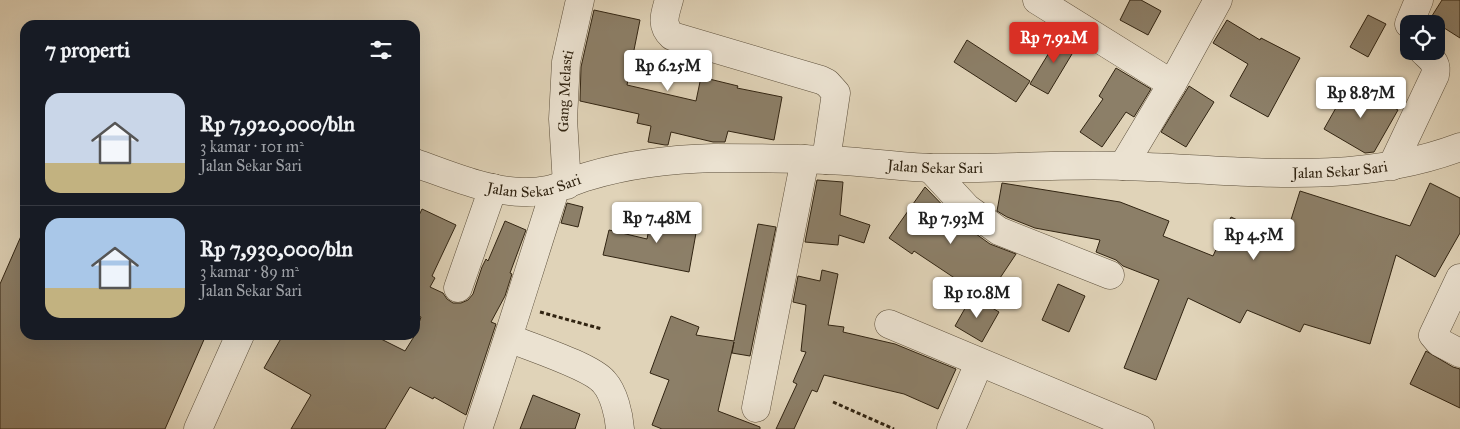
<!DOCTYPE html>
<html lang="id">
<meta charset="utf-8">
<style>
:root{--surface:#171b24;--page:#20242c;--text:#f1f3f6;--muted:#9ea1a6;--line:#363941;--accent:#d93025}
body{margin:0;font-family:"IM FELL Great Primer",serif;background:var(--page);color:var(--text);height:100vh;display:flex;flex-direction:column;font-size:19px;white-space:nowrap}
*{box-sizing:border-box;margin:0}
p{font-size:16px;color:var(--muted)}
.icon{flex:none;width:28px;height:28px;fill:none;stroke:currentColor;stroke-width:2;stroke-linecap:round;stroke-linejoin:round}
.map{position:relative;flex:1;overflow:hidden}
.drawer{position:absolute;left:20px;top:20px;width:400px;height:320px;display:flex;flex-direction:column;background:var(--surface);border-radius:15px;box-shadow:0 5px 20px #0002}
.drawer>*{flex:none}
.controls{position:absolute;left:1400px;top:15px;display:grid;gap:10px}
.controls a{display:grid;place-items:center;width:45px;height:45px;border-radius:10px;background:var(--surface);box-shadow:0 5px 20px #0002;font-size:25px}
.price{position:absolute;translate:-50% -42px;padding:0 11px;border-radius:5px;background:#fff;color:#222;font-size:16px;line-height:32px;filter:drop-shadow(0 1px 2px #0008)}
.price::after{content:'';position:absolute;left:50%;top:30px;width:15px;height:11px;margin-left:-8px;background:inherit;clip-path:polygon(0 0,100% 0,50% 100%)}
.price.active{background:var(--accent);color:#fff}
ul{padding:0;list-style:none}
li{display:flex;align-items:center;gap:15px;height:125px;padding:0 25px}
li+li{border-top:1px solid var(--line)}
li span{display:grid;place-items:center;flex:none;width:140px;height:100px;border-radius:15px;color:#555}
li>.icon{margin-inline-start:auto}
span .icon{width:60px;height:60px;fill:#fffc;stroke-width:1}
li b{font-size:21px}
h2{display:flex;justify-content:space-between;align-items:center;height:60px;padding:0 25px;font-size:21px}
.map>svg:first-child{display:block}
.building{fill:#8c7f68;stroke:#312412}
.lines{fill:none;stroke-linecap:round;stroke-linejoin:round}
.minor-casing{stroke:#5d503c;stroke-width:29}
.path{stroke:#312412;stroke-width:3;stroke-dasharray:4 2.5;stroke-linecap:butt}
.minor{stroke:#ebe2d1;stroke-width:28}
.labels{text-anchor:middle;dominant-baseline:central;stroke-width:5;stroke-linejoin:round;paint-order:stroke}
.street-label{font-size:15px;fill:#312412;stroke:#ebe2d1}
</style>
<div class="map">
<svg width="1460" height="429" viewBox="0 0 1460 429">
<rect width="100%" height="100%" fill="#e0d3b8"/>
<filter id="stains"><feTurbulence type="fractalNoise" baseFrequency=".004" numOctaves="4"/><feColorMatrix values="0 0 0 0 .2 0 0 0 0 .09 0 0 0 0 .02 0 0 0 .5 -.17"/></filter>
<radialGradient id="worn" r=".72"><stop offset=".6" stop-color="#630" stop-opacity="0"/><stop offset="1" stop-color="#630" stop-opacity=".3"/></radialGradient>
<!-- building -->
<path class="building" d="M1130,0H1141L1161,11L1148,35L1120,20Z
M1442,0H1460V38L1430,19Z
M594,10L640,20L627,85L696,101L701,77L738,86L737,88L782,97L774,140L728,131L725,142H713L671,132L668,145H665L648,142L651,126L637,123L639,114L580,101L581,67Z
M1368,15L1386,24L1368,57L1350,47Z
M1227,20L1260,40L1261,38L1300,58L1268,117L1230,96L1248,64L1213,43Z
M1061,33L1078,44L1048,94L1030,84Z
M967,40L1030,81L1016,102L954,62Z
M1116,68L1151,89L1134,117L1126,112L1102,147L1080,132L1103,99L1099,96Z
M1350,83L1398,110L1374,152L1365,153L1324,129Z
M1189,86L1214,102L1186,147L1161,132Z
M817,180L843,182L840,215L870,225L864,243L839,235L838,245L805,242Z
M1002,183L1120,202L1169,221L1163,236L1213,256L1231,217L1284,242L1300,191L1410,226L1430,183L1460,198V233L1435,277L1396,255L1370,344L1304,324L1300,332L1247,310L1240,323L1188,298L1156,380L1124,368L1159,280L1123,266L1116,260L1096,252L1100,240L1035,228L1007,217L997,211Z
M925,187L958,221L990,244L1016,254L986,299L914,251L912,254L889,238Z
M567,203L583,207L578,227L561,223Z
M422,209L456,225L432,276L435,278L430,287L443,293L447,299L453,303H461L468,300L473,294L482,267L486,259L488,261L505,221L526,230L510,273L512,274L505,296L491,322L496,324L466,415L434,397L433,399L410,387L385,429H291L311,395L264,368L283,335H373L405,351L415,335L421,317L417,315L415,319V224Z
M652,213L698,222L689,272L603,255L609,230L647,239Z
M758,224L776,227L750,356L732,353L734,342L718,411L760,427V429H662L652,425L669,380L650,373L671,316L699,327L696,335L734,341Z
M25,227V335H206L165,429H0V284Z
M822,270L838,274L828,325L844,327L843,332L895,344L956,369L938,409L904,394L824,375L817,392L812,390L794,429H776L797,384L793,382L806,352L801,351L806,305L793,302L798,276L820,281Z
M1058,284L1085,296L1069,332L1042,320Z
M972,296L999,312L982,342L955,326Z
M1426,351L1453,367L1460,369V408L1410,384Z
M533,395L580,414L575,429H520Z"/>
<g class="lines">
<!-- minor casing -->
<g class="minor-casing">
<g id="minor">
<path d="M669,0C665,14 660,25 672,36L821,80L827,83L836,93L826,160"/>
<path d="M1037,0L1172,84"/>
<path d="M1409,24L1419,0"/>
<path id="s1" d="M415,163C449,175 486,191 522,192C554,193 561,184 589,176C629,164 672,159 714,158C751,158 789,158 826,160C861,161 897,167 932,168C996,169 1060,164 1123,166C1235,169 1352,188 1460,147"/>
<path d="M1123,166L1172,84L1218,0"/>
<path d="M1392,166L1435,75C1438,63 1431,59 1423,51"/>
<path d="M930,168L967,208L999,231L1110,275"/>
<path id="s2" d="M567,185L563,119L566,62L580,0"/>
<path d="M1460,278L1433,335L1439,342L1460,353"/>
<path d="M458,288L493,188"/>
<path d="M889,324L1140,429"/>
<path d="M509,338C530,347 591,366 604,382C614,393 619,415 620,429"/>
<path d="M756,408L805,159"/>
<path d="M198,429L240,335"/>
<path d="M478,429C505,350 529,270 555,190"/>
<path d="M951,429L979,363"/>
</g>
</g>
<!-- path -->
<path class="path" d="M540,312L602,329
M833,402L894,429"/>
<!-- minor -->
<use href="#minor" class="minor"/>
</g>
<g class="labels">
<!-- street labels -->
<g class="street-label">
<text stroke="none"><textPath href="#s2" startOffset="94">Gang Melasti</textPath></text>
<text stroke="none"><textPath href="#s1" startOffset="529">Jalan Sekar Sari</textPath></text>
<text stroke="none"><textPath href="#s1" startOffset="934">Jalan Sekar Sari</textPath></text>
<text stroke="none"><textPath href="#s1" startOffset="124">Jalan Sekar Sari</textPath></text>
</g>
</g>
<rect width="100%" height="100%" filter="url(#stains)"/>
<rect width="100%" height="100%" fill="url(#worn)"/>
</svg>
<div class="controls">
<a><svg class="icon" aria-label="locate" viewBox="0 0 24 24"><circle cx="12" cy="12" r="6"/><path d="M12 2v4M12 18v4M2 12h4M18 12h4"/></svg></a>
</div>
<b class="price active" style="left:1054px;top:64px">Rp 7.92M</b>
<b class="price" style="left:668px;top:92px">Rp 6.25M</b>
<b class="price" style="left:1361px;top:119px">Rp 8.87M</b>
<b class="price" style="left:657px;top:244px">Rp 7.48M</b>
<b class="price" style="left:951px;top:245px">Rp 7.93M</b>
<b class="price" style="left:1254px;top:261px">Rp 4.5M</b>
<b class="price" style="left:977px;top:319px">Rp 10.8M</b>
<section class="drawer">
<h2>7 properti<svg class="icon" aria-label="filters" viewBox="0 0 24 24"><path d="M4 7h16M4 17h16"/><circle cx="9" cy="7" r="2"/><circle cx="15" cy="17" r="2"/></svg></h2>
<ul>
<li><span style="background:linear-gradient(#c9d6e8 70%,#c2b280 0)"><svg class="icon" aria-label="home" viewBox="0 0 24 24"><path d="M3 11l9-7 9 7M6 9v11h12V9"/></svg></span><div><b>Rp 7,920,000/bln</b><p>3 kamar · 101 m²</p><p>Jalan Sekar Sari</p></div></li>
<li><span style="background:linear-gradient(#a9c7e8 70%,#c2b280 0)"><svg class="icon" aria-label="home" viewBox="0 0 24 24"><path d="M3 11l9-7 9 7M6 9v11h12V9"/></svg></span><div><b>Rp 7,930,000/bln</b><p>3 kamar · 89 m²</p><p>Jalan Sekar Sari</p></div></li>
</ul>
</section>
</div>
